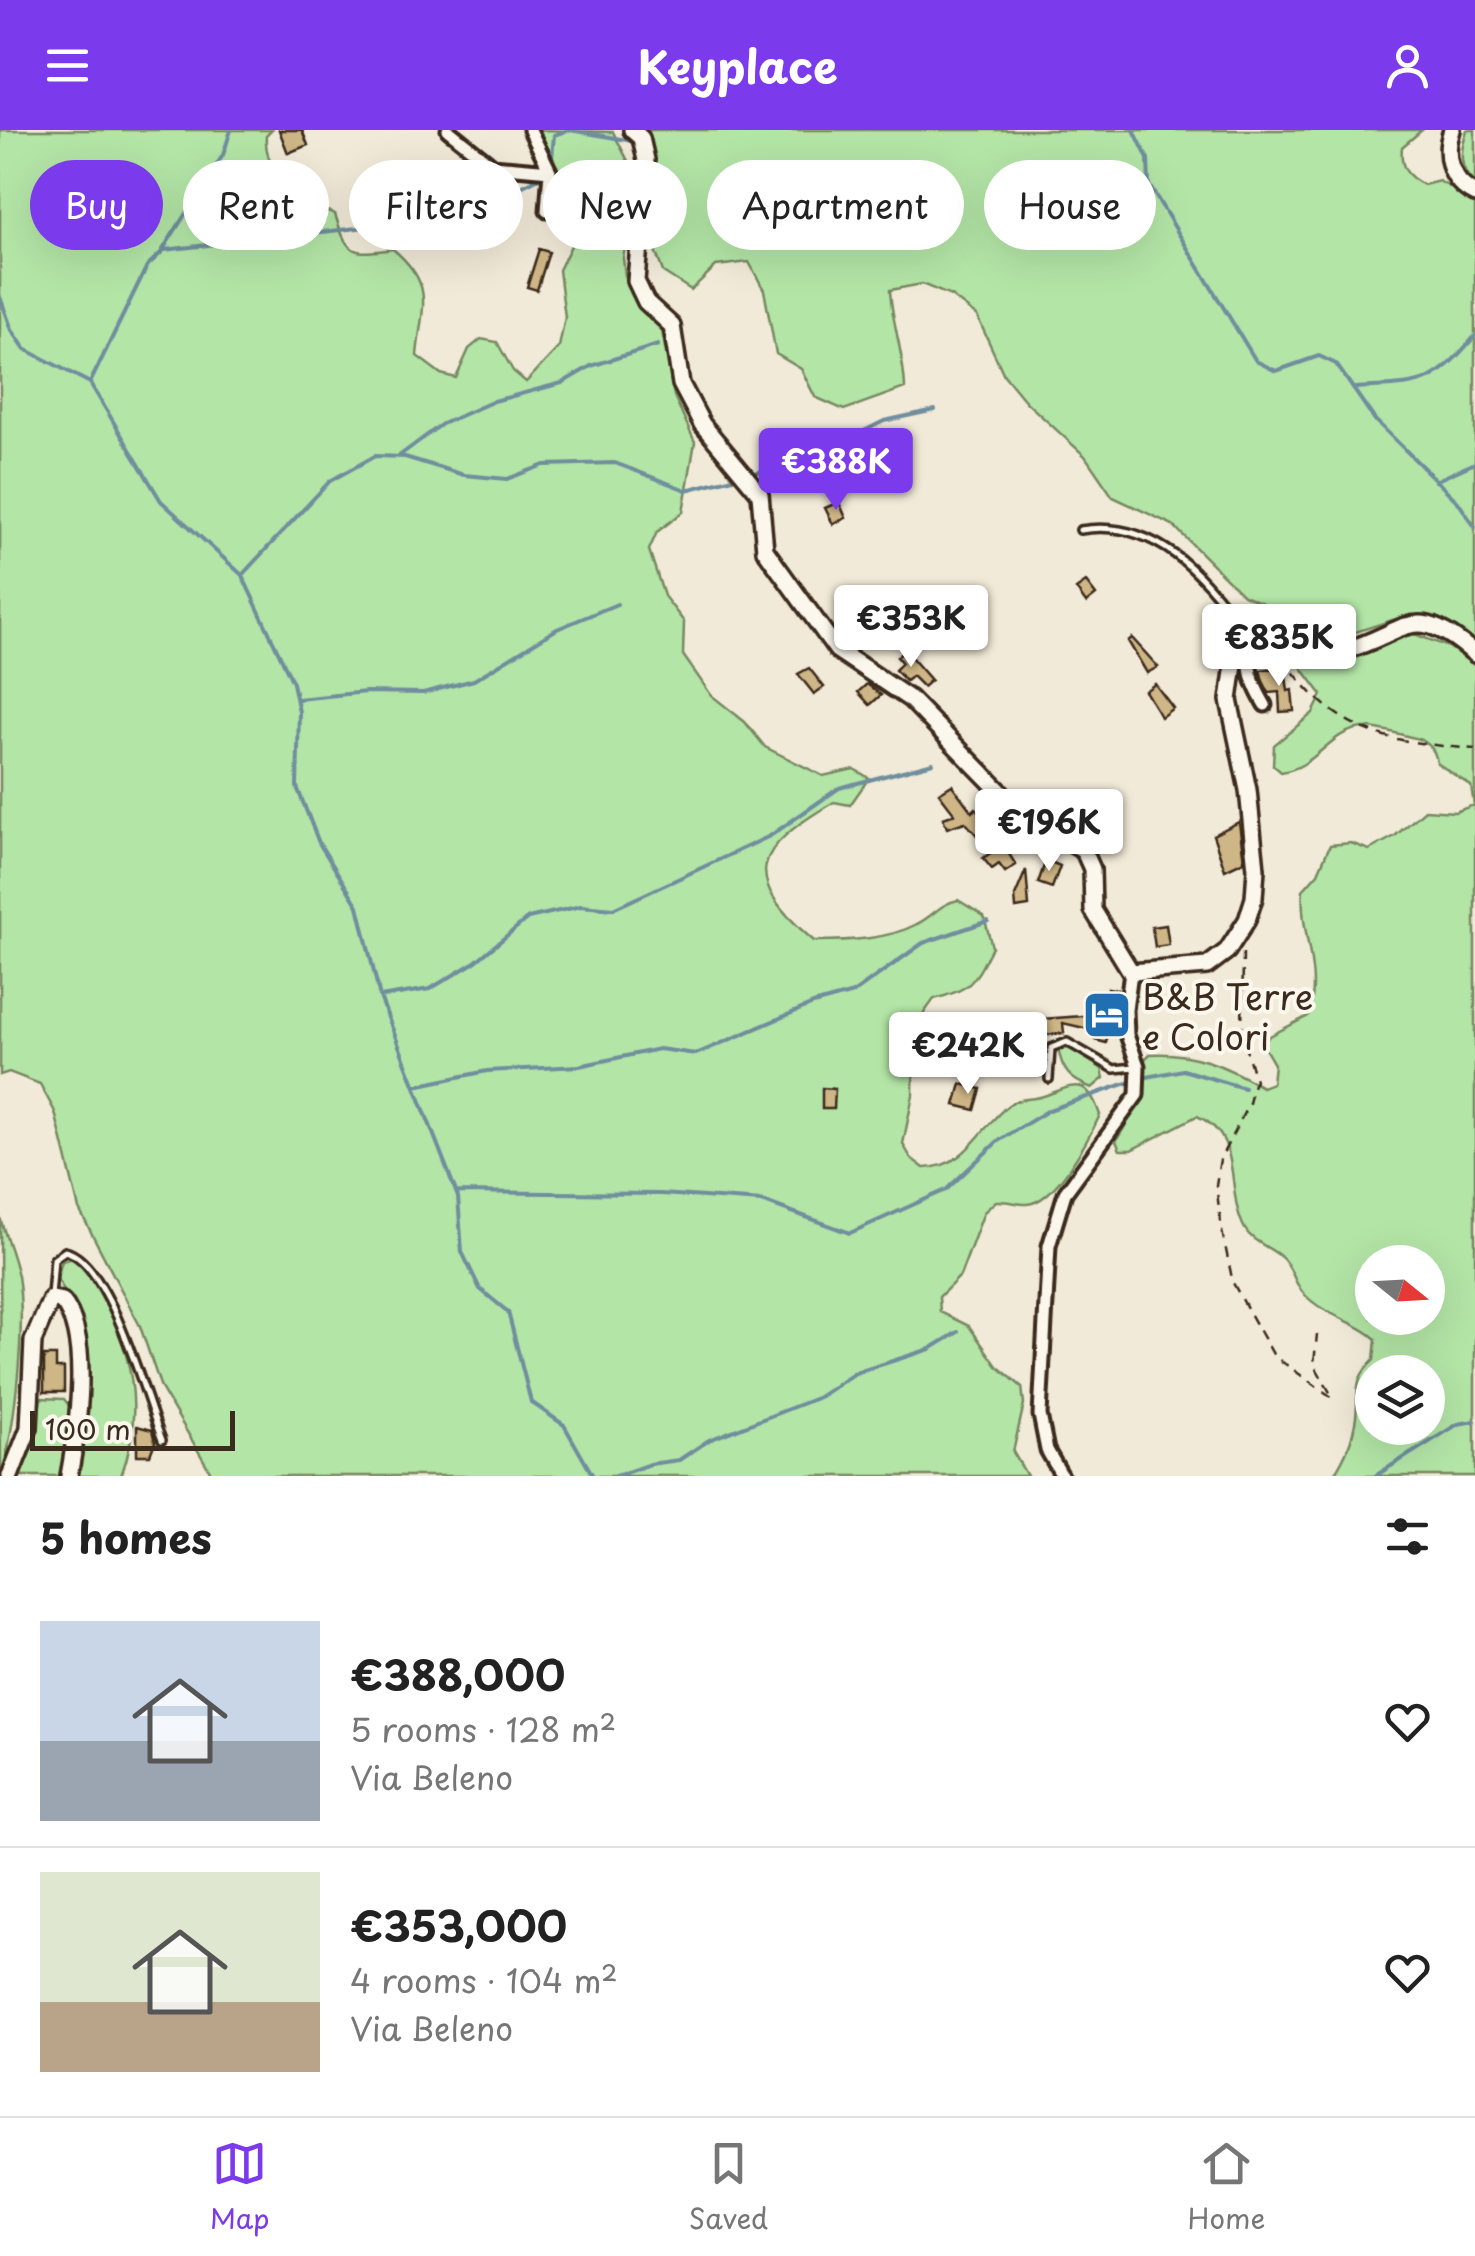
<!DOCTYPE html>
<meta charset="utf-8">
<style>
:root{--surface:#fff;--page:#f6f6f6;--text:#222;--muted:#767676;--line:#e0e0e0;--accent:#7c3aed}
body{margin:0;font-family:"Playpen Sans",sans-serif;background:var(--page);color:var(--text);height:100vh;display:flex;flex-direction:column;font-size:38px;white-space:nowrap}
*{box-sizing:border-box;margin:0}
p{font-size:32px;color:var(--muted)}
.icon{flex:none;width:55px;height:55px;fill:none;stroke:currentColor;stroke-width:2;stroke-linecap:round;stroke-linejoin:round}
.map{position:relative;height:1346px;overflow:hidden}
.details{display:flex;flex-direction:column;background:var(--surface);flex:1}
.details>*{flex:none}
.hud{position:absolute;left:30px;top:30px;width:1415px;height:90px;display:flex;gap:20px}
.needle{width:65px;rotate:108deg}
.tools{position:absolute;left:1355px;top:1115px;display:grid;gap:20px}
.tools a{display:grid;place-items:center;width:90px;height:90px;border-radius:50%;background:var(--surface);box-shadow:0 10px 40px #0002;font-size:50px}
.scale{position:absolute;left:30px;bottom:25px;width:205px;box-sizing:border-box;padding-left:10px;border:5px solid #3b2a1e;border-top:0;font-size:28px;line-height:35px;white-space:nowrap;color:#3b2a1e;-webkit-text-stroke:8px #fbf7ec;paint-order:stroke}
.price{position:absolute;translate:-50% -85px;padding:0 22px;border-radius:10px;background:#fff;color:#222;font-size:32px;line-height:65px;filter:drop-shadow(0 2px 5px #0008)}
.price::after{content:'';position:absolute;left:50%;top:60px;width:30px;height:22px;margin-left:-15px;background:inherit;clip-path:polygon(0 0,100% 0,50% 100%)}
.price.on{background:var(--accent);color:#fff}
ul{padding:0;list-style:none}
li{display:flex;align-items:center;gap:30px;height:250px;padding:0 40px}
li+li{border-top:2px solid var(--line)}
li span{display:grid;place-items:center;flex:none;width:280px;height:200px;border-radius:0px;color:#555}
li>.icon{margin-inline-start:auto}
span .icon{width:120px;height:120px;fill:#fffc;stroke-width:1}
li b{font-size:42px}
h2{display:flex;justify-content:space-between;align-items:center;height:120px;padding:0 40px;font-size:42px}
.tag{padding:0 35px;border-radius:45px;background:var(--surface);box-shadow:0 10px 40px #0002;font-size:35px;line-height:90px}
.tag.on{background:var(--accent);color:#fff}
header{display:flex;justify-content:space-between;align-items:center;height:130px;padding:0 40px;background:var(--accent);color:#fff;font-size:45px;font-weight:700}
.tab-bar{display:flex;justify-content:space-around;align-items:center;height:140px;border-top:2px solid var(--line);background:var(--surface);font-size:28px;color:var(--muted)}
.tab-bar a{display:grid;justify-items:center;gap:5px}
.tab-bar .on{color:var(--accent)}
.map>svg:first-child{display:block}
.green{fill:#b3e5a6;stroke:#778862;stroke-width:2.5;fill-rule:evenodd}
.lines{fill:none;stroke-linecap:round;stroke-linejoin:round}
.stream{stroke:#708e9e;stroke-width:4}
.building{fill:#cfb686;stroke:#3b2a1e;stroke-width:2.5}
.lane-casing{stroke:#3b2a1e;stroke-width:12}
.street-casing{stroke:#3b2a1e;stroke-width:19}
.secondary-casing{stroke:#3b2a1e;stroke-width:22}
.path{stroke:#3b2a1e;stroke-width:2.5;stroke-dasharray:10 8;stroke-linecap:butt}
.lane{stroke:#fbf7ec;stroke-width:5}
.street{stroke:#fbf7ec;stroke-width:11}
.secondary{stroke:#fbf7ec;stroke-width:15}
.labels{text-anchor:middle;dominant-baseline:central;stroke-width:8;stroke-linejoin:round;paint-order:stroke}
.poi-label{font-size:35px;fill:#3b2a1e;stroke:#fbf7ec;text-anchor:start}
</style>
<header><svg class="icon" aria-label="menu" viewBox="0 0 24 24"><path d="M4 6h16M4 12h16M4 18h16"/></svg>Keyplace<svg class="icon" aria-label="person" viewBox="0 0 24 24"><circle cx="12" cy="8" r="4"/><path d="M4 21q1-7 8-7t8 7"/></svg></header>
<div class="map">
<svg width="1475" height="1346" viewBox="0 0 1475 1346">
<rect width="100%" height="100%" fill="#f2ead8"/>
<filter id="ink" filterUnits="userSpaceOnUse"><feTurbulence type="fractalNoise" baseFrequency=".01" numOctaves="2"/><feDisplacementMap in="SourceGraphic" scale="20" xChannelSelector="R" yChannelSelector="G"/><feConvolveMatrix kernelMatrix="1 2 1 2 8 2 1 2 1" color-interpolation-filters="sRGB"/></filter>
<g filter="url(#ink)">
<!-- green -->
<path class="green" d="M0,0H272L266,6C264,29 282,62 304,74C313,78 325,79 335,84C348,125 351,125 393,119C437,157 421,176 417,226L441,244L456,248L469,219L481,209L497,212L513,241L526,252L559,217L565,187L559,140L580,97L568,67L536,17L541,0L613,2L628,31L635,63L623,128L625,146L662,201L674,266L695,312L683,382L657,402L649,420L664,466L684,492L683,525L711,565L745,592L765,617L823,646L854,639L869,648L850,675L834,672C754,719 739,746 814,811C847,811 887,810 917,794C934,786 939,774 958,770L984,786L992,817C974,852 973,859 934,869L924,883L914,915L913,965L903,1014L911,1028L924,1038C967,1038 980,996 1010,974C1021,967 1029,970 1040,967C1072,958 1085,941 1100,985C1089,1008 1055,1073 1027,1074C1016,1074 1007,1070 996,1071L984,1082L960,1146L939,1167L940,1182L969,1196L997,1236L1022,1257L1024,1274L1013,1322L1027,1346H213L161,1258L140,1196L79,1079L55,982L40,954L9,942L0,945Z
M643,0H1422L1402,17C1400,37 1406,46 1424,55L1439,51L1475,72V513L1457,498L1405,486L1343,506L1243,465L1173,395L1113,367L1085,326L1026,272L1004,245L977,186L951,166L922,154L890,160C892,194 904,223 905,258L844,280L815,267L801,239L776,224L764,160L749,132L716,136L691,160L663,142L652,112L654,39Z
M1467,0H1475V54C1458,39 1460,21 1467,0Z
M1409,502L1449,517L1475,536V1346H1333C1345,1327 1353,1310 1356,1287C1359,1261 1352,1250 1374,1230L1376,1209C1355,1190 1325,1186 1305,1165C1294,1155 1293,1137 1281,1127C1270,1117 1252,1112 1245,1099C1224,1060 1245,1007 1197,986L1131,1020H1120L1116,1011C1132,984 1149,963 1143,931L1150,924C1193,921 1226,936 1262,957L1272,953L1274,934L1264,917L1268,907L1308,886C1323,842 1299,803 1303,760L1318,743L1330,715L1351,713L1369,720L1395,706L1425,680L1455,682L1474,675L1471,656L1437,633C1435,617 1426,610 1411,607C1397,604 1378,597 1364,598C1329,600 1318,637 1281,642L1273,635L1274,615L1313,583L1322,565L1289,521H1262L1274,507C1295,509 1307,519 1327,525C1355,533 1384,513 1409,502ZM1372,1132H1428V1188H1372ZM1372,1242H1428V1298H1372Z
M1069,917L1102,939L1104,948L1092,958C1070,950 1062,941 1058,918Z
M0,1087C5,1106 14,1126 18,1146C26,1194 15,1300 1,1346Z
M73,1128C87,1137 93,1151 101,1165C133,1222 144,1284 121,1346H76L84,1296L81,1190L57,1148L62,1131Z
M41,1268L64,1269L71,1278L63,1346H20L34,1313Z"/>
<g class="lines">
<!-- stream -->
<path class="stream" d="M570,0L638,12
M1134,0L1148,29L1149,55L1256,231L1276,241L1319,226L1336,234L1375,290L1458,372L1475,397
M551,39L554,5L568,0
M162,121L223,25L231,0
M0,167L12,200L25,219L90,253L161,371L242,445L293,553L299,582L297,657L319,713L358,776L380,867L458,1067L462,1122L480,1159L508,1182L531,1272L564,1295L593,1346
M90,253L147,136L164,120L384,95L460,93L491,82L521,57L545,45
M1355,258C1422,254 1430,259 1475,206
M399,326L442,294L494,271L562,253L591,236L658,215
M751,344L806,330L884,291L935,280
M1435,351L1475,333
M242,445L330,351L375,326L405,327L464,345L507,349L544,335L615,333L686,360L737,347
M298,569L366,562L423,563L474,550L557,499L617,474
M380,867L430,859L475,832L528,788L581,776L613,779L770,706L839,658L933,633
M1142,948L1183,940L1244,958
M415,956L487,941L579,936L659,919L696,924L813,874L853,863L923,813L988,791
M456,1062L661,1064L762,1071L850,1103L946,1060L998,1011L1049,980L1133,951
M616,1346L650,1334L679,1330L709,1310L819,1267L855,1243L930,1219L958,1202
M1375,1346L1458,1294L1475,1291"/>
</g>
<!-- building -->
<path class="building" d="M279,0H302L308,15L288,23Z
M451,30L462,48L448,57L437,40Z
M539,119L549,122L537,160L527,157Z
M839,372L846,388L833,394L825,378Z
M1086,452L1096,465L1086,473L1076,459Z
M879,494L891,504L881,515L871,505Z
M1132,508L1158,537L1147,543L1128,511Z
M905,520L931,550L923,557L912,546L906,551L895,540L902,533L897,527Z
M809,538L824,557L814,564L798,544Z
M1277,538L1278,547L1286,546L1288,561L1292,560L1294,581L1280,582L1279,562L1269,563L1263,551L1260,540Z
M867,554L881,565L870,575L858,562Z
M1155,554L1173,578L1161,587L1145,561Z
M952,655L972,682L976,678L992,697L1016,735L1005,742L999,734L992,739L983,728L992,722L965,692L947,698L943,688L955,684L939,663Z
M1239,692L1244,731L1225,740L1213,705Z
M1046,730L1060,736L1052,758L1038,753Z
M1026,740L1029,776L1016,778L1015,766Z
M1166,795L1169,815L1155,817L1152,797Z
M1108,858L1119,860L1106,913L1095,910L1097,901L1063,893L1064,903L1043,905V916H1015V891L1110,884L1103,881Z
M961,954L981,959L975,980L955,975Z
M822,958L835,959L834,979H822Z
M44,1226H56V1238H64V1262H44Z
M137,1296L152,1300L155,1312L150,1325H137Z"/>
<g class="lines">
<!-- lane casing -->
<g class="lane-casing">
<path id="lane" d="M1080,400C1154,387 1205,445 1244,501
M1049,949L1051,918L1067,912L1114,939L1135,937
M51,1166L54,1129L65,1121C110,1131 145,1268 162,1310"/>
</g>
<!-- street casing -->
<g class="street-casing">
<path id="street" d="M448,0L493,36L550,41
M530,0L550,41L547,81
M1265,575C1247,545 1242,526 1269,501
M1062,1346L1047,1320L1040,1285L1049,1116L1065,1063L1137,965L1138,936L1127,905L1126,880L1131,842"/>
</g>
<!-- secondary casing -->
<g class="secondary-casing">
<path id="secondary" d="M632,0L641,8L646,30L636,151L646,172L672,196L681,254L702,294L760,364L765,420L837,520L910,569L1020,682L1084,721L1092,739L1093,780L1131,842L1207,836L1227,821L1247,790L1254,768L1256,739L1248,660L1229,570L1235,527L1246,503L1287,499L1346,520C1407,503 1412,469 1475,524
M1452,0C1443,25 1450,52 1475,64
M10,1346L29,1298L33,1211L51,1169L62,1171C92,1206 77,1303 69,1346"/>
</g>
<!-- path -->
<path class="path" d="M1265,528H1283C1337,606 1387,611 1475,619
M1243,823L1242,905L1255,950L1249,973L1220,1029L1216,1055L1222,1101L1233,1153L1274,1226L1333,1268L1314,1234L1317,1204"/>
<!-- lane -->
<use href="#lane" class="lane"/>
<!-- street -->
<use href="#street" class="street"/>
<!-- secondary -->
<use href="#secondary" class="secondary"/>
</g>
</g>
<!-- icons -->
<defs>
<g id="hotel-square" transform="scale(2.5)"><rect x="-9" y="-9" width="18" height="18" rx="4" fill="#1f6fb2" stroke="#fbf7ec"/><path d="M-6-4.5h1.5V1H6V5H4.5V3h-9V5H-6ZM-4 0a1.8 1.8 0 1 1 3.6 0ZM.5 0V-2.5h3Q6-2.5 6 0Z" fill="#fff"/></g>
</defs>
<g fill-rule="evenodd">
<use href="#hotel-square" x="1107" y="885"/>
</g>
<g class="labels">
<!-- poi labels -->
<g class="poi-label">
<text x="1142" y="865">B&amp;B Terre<tspan x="1142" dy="40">e Colori</tspan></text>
</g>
</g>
</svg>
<div class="tools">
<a><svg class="needle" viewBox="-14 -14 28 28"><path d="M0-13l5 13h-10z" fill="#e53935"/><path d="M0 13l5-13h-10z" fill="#767676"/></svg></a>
<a><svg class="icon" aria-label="layers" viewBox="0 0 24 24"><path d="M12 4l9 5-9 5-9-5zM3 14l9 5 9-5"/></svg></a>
</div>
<div class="scale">100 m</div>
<b class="price on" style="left:836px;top:383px">€388K</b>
<b class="price" style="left:911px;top:540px">€353K</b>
<b class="price" style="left:1279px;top:559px">€835K</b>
<b class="price" style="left:1049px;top:744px">€196K</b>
<b class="price" style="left:968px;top:967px">€242K</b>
<div class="hud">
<a class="tag on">Buy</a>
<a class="tag">Rent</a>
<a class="tag">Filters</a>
<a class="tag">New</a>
<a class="tag">Apartment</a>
<a class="tag">House</a>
</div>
</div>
<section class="details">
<h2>5 homes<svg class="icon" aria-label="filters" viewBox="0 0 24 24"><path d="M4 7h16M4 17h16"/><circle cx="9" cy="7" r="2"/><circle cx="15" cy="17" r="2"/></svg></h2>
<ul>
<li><span style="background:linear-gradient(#c9d6e8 60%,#9aa5b1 0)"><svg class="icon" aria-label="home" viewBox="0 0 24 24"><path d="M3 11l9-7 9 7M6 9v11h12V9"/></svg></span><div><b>€388,000</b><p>5 rooms · 128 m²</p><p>Via Beleno</p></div><svg class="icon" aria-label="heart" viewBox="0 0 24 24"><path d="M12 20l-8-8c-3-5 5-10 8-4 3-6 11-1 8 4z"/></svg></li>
<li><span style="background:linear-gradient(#dfe7d0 65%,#b9a48a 0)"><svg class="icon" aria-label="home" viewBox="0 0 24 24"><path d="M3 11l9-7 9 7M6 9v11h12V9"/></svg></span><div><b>€353,000</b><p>4 rooms · 104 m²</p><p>Via Beleno</p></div><svg class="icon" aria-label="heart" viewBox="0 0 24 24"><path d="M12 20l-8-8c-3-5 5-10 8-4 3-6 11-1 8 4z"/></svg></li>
</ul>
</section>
<nav class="tab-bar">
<a class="on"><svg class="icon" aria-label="map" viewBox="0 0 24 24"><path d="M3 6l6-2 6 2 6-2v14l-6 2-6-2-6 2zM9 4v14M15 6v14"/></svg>Map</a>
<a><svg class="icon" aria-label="saved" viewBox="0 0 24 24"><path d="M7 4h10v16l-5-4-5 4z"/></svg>Saved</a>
<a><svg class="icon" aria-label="home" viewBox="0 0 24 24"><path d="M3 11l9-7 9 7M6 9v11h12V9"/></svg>Home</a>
</nav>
